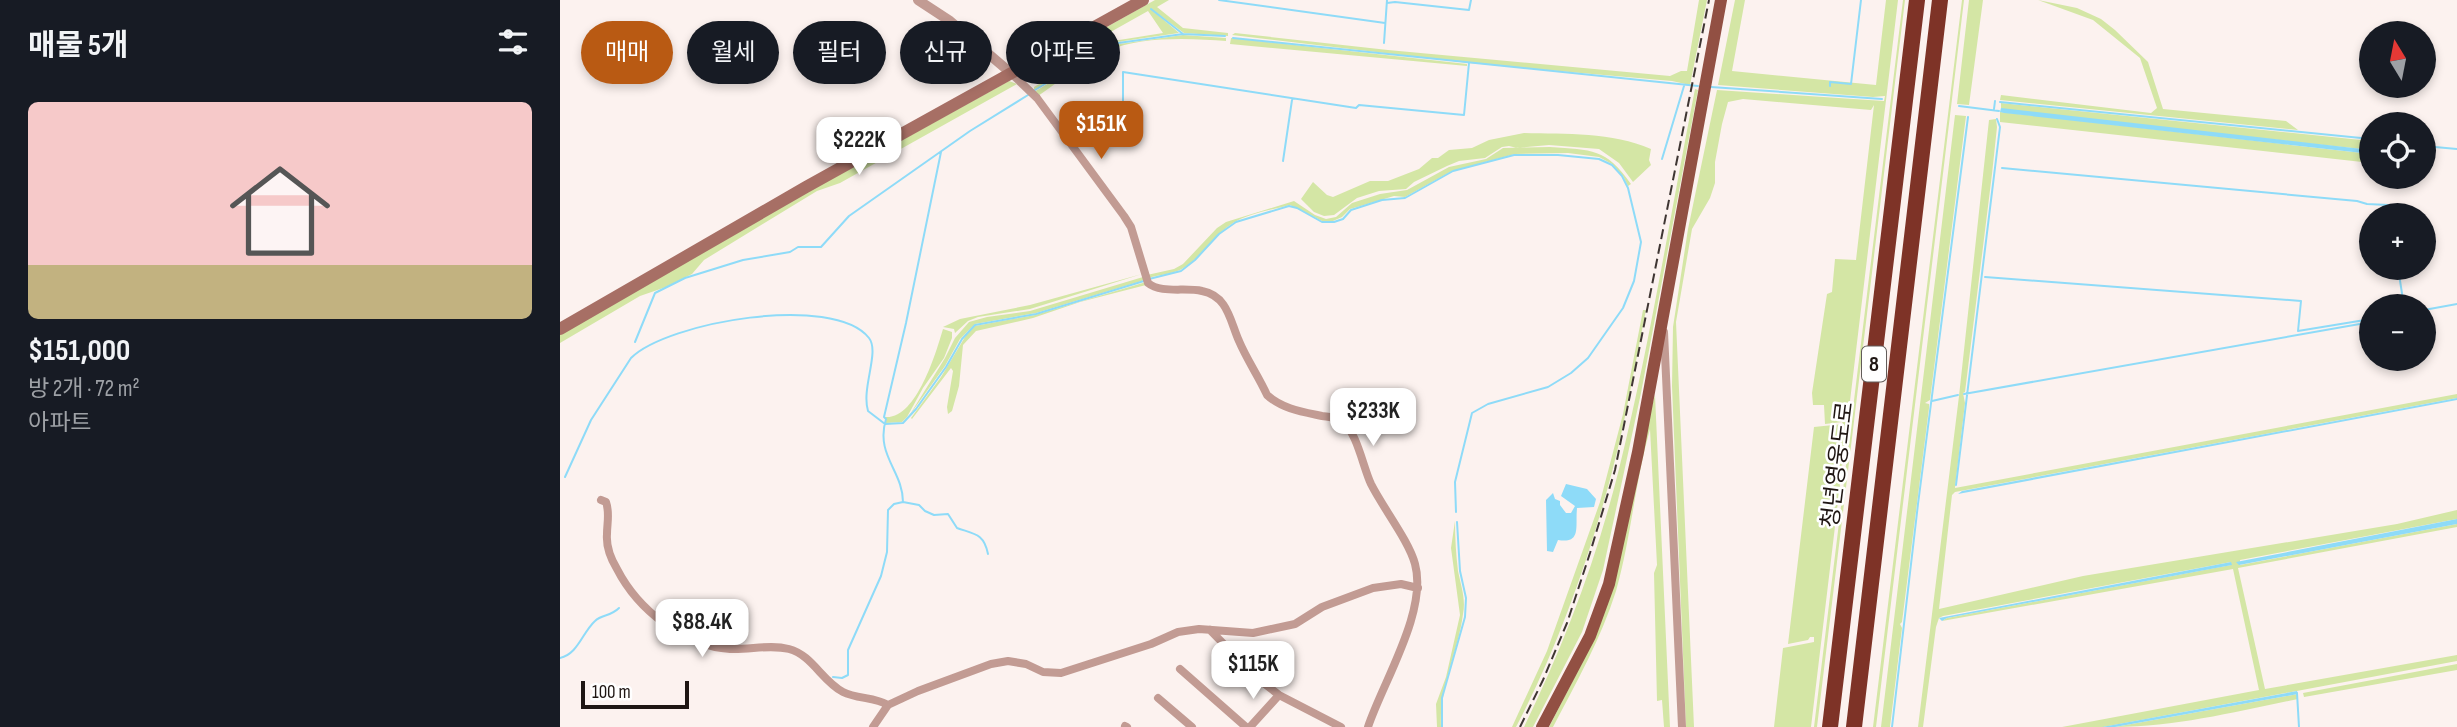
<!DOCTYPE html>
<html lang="ko">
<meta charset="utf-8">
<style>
:root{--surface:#171b24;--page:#242831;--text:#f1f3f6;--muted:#9ea1a6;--accent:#b95a13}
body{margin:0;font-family:"Sofia Sans Condensed","Noto Sans KR",sans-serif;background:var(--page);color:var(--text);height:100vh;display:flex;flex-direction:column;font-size:26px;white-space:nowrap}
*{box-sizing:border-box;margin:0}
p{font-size:23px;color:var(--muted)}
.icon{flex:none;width:38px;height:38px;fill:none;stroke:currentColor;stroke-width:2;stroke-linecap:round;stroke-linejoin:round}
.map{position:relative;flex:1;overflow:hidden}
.sheet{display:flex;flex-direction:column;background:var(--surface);width:560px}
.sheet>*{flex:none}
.banner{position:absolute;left:21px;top:21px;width:665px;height:63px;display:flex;gap:14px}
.needle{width:46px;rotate:350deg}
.controls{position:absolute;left:1799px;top:21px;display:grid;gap:14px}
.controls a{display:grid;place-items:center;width:77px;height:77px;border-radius:50%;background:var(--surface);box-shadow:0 4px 10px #0003;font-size:35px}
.scale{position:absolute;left:21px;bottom:18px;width:108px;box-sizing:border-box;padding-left:7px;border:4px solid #1f1613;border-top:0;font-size:19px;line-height:24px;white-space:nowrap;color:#1f1613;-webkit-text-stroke:5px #fff;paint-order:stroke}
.price{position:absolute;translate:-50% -60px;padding:0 16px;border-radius:14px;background:#fff;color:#222;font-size:23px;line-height:46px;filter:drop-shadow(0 2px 4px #0008)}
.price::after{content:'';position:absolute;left:50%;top:42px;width:21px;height:16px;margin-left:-10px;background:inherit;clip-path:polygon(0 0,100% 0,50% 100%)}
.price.active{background:var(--accent);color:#fff}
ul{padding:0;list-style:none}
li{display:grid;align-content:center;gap:14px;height:371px;padding:0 28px}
li span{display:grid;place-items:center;height:217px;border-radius:10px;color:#555}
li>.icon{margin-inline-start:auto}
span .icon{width:126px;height:126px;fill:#fffc;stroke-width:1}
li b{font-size:30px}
h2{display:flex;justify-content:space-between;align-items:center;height:84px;padding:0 28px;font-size:30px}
.tag{padding:0 24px;border-radius:32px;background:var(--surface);box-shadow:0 4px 10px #0003;font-size:24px;line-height:63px}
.tag.active{background:var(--accent);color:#fff}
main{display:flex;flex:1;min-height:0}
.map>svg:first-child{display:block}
.green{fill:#d4e6a5;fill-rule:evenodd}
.water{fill:#8edbf8}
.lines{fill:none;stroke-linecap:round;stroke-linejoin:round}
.stream{stroke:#8edbf8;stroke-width:2}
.minor{stroke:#c29b93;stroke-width:8}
.tertiary{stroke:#c29b93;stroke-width:10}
.secondary{stroke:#a76f65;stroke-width:12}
.primary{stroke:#925043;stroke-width:12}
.motorway{stroke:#7e3327;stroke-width:16}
.rail{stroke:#3f3633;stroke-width:2;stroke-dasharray:10 5;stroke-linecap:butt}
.labels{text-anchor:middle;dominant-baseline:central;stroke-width:5;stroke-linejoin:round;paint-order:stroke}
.shield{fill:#fff;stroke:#625c5a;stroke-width:2}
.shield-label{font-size:21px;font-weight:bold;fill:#1f1613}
.street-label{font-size:23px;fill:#1f1613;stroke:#fff}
</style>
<main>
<section class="sheet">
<h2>매물 5개<svg class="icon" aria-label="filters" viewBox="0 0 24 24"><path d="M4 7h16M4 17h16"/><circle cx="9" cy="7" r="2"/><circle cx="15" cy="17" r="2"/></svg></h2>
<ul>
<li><span style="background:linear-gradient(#f6c9c9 75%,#c2b280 0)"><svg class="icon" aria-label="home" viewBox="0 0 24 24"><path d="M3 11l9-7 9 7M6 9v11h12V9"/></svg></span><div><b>$151,000</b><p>방 2개 · 72 m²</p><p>아파트</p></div></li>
</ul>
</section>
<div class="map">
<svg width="1897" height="727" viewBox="0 0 1897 727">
<rect width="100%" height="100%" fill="#fcf2ef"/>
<!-- green -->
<path class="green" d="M595,0H609L597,7L623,28L668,33V36L624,33L591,9L619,33L550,43L474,90V87L550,42L544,34L464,80L461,77V75ZM588,11L603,33L553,41L547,34Z
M1139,0H1147L1130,85L1112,81L909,63L672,35L675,33L828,50L1110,76L1121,71H1127Z
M1175,0H1185L1172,71L1316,85L1326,0H1338L1251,727H1214L1223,648L1254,642V637H1250L1248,640L1228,644L1254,427L1283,424L1282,422L1265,424L1264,405H1253L1252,393L1267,294L1272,292L1275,259L1296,260L1314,105L1311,110L1183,99L1168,102L1162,124L1155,162V183L1150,198L1132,229L1116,322L1134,727H1126L1112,386L1113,327L1128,229L1157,90L1324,101L1325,96L1313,97L1158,85Z
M1343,0H1345L1257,727H1254Z
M1402,0H1404L1316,727H1313Z
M1409,0H1423L1409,105L1397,104Z
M1478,0L1517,8L1541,19L1555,30L1588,62L1603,109L1726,121L1738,130L1440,100L1441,95L1591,113L1597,108L1580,58L1533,20Z
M623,35L666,38V41C631,38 579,36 547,51C522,62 500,81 478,96L474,92L552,45Z
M671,38L907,64V66L670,44Z
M449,81L457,84L280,183L257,191L144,260L132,274L106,287L80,296L0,343V335L255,188Z
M1135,89L1138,90L1081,393L1043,570L1022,632L973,727H964C1004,645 1037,558 1059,469C1090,344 1110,216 1135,89Z
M1441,103L1811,141V150L1447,111L1441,108Z
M1440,112L1811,154V163L1440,122Z
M1395,115L1406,116L1370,400L1365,403L1369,404V408L1342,622L1340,624L1342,628L1330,727H1321Z
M1436,119L1437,127L1432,174L1405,392L1403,393L1405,403L1395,488L1897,394V398L1395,492L1392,495L1379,609L1523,576L1837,524L1897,510V519L1680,560V565L1897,524V527L1678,568L1705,689L1897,655V661L1543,727H1502L1699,690L1673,569L1382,621L1387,618L1671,565V562L1383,616L1379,618L1376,627L1363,727H1358L1399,396L1429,120Z
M964,133C1006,134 1052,132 1091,149L1089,160L1091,165L1073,182L1059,163L1039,149L989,145L957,148L949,146L942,147L925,158L899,161L887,166L854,182L846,189L819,191L797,198L774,215L764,216L754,212L741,199L753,182L767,195L773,197L810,181H828L859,169L872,158H878L889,150L912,148L929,140Z
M990,147C1032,150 1046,148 1071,184L1068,186L1063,176L1052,164L1039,157L1008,153L955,154L892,171L845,197L834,196L804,205L790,209L782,217L773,221H762L730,205C711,210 690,213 673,223C652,236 640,260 620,270C611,274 598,275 588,278L587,275L614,269L623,264L657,228L666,222L734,201L755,215L766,219L776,217L792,203L820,194L847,190L889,167L926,159L943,148Z
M582,274L470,309L418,317L408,321L395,333L394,329L383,327L400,319L470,305Z
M583,277L585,280L476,313L415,324L400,339L385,366L349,416L385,358L395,338L409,322L427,317L470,311Z
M586,282V285L520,302L473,318L416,331L403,345L399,386L392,411L388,414L387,407L393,371L391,368L352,419L351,418L381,377L408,332L415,326L475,315Z
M1083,310H1086C1075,364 1066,419 1052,472C1029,559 998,647 956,727H952L987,651L1040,502L1063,414Z
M383,329L392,332V338L384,358L363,388L347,417L342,422L326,423L325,417C356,420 376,353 383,329Z
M1095,395L1110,727H1104L1102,700L1097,701L1094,573L1097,565L1090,429C1075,482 1071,538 1056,591C1041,639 1016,683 993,727H989L1023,661Z
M895,521C895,538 896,555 898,571C901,586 906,599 903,614C898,653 879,687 881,727H877L876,704L886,677L900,615L891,548Z
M1897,664V670L1744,697L1743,693Z
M1738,694V699C1678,711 1617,727 1555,727Z"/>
<!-- water -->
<path class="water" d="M1441,108L1811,150V154L1444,113L1440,112Z
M1897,398V400L1398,494L1402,491Z
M1006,484L1027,489L1036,499L1034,507L1017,508C1015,526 1022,544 998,540L993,552L987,551L986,500L993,493L995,499L1000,501V505L1006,513H1011L1015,506L1001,496Z
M1897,519V524L1679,565L1676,562Z
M1671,562L1672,565L1387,618L1382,621L1379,618Z
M1737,691L1738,694L1555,727H1542Z"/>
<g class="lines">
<!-- stream -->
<path class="stream" d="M659,0L825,23
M827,3L835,2L909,10L911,0
M591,9L623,34L665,36
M673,38L1138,86
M824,43L827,0
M1270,86V82L1291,84L1301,0
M1151,87L1322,99
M475,90L551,44L623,34
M1440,102L1811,139
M1399,106L1439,111
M1434,109L1435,101
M516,146V142L531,131L563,117V72L796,108L799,105L904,115L909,63
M1864,146L1897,149
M1102,159L1124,86
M723,161L732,100
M1442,168L1797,201L1807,204L1828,205L1830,215
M1838,268L1844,306
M1425,277L1741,301L1738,331L1811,319
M589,279L621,271L635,260L659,234L676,222L729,206L737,208L762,222H774L783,219L791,210L822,200L845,198L893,171L954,155H998L1039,159L1052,165L1062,176L1068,188L1081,242L1074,281L1063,308L1028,358L1011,373L988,387L928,404L912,413L895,482L896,512
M1864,310L1897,304
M75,342L95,293L125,278L183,260L230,252L238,247H261L289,216L410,131L468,95
M1404,394L1811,322
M1372,401L1398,395
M5,477L31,420L71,358C107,322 273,293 309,338C320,352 301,388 308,411L325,424L343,423L356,409L386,367L402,339L415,325L476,314L584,281
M1396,485L1440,127L1437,119
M343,502L359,505L365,511L374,515L388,514L397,528C414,534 424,533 428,554
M0,658C18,654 22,633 35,621C42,614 50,617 59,608
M273,677L282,678L288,675V650L321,576L327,552L328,510L334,504L343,502C343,471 315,455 326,419L324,417L346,323L381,152
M1737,693L1739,727
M882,727V698L905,617L906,598L900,571L897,522
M1332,727L1358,504L1408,117"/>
<!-- minor -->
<path class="minor" d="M452,74L477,98L564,216L571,227L588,283C601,294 625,287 642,291C668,296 670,321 679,341C687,360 699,377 707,395C722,409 743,412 762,416C769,417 776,417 782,421C797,432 803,467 811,484C823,508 849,541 855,564C868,611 823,682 808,727
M1104,332L1122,727
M41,500L46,502C50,513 47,523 47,534C46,546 51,559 57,569C78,610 124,646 170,649C190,650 210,644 229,649C252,655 262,681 283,692C297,699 315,697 328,705
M650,630L696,677L719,695L781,727
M620,669L686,727
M598,698L632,727
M565,726L567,727
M313,727L328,705L358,691L431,664L448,661L466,664L483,672L501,673L591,644L618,632L639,629L693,633L735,624L762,607L813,588L841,584L858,588
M690,727L719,695"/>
<!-- tertiary -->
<path class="tertiary" d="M358,0L390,21L452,74"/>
<!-- secondary -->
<path class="secondary" d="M0,329L246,187L583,0"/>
<!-- primary -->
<path class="primary" d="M982,727L1030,636L1049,584L1078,452L1161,0"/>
<!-- motorway -->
<path class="motorway" d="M1270,727L1357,0
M1294,727L1380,0"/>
<!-- rail -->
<path class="rail" d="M960,727L983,680L1007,623L1030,553L1055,470L1149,0"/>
</g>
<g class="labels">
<!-- shield labels -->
<rect class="shield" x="1302" y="346.5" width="24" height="35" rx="5"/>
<g class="shield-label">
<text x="1314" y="364">8</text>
</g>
<!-- street labels -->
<g class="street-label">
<text transform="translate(1278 465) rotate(-83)">청년영웅도로</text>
</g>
</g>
</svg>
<div class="controls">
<a><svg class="needle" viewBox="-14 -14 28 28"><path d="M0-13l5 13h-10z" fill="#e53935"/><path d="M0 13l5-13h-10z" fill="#9ea1a6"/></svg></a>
<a><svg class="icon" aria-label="locate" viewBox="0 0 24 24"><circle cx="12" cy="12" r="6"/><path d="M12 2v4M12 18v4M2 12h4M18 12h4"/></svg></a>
<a>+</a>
<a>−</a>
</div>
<div class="scale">100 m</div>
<b class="price active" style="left:541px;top:161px">$151K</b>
<b class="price" style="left:299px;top:177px">$222K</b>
<b class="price" style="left:813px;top:448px">$233K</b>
<b class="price" style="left:142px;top:659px">$88.4K</b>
<b class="price" style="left:693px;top:701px">$115K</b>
<div class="banner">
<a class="tag active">매매</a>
<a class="tag">월세</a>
<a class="tag">필터</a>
<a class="tag">신규</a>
<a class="tag">아파트</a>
</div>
</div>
</main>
